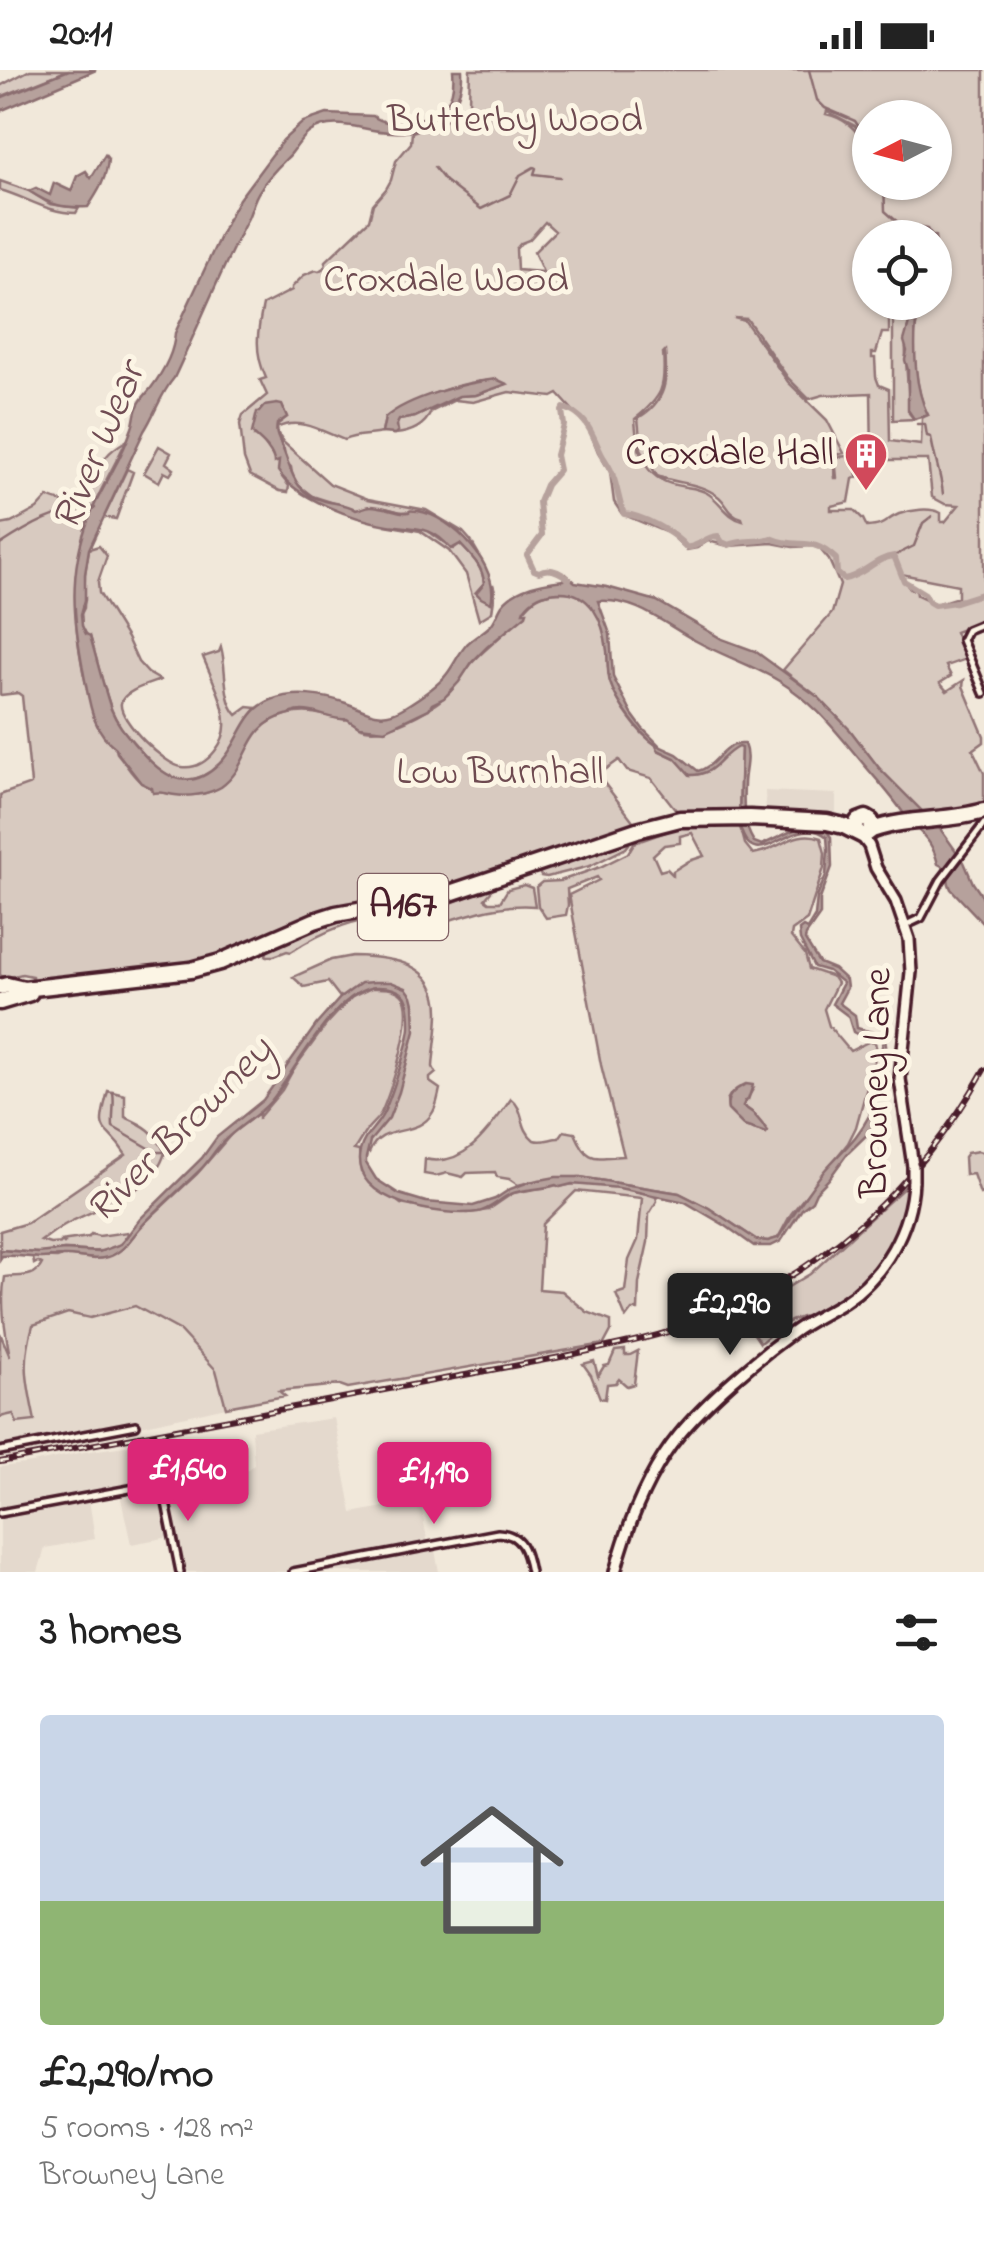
<!DOCTYPE html>
<meta charset="utf-8">
<style>
:root{--surface:#fff;--page:#f2f2f2;--text:#222;--muted:#767676;--line:#e0e0e0;--accent:#db2777}
body{margin:0;font-family:"Indie Flower",sans-serif;background:var(--page);color:var(--text);height:100vh;display:flex;flex-direction:column;font-size:38px;white-space:nowrap}
*{box-sizing:border-box;margin:0}
p{font-size:32px;color:var(--muted)}
.icon{flex:none;width:55px;height:55px;fill:none;stroke:currentColor;stroke-width:2;stroke-linecap:round;stroke-linejoin:round}
.map{position:relative;height:1502px;overflow:hidden}
.panel{display:flex;flex-direction:column;background:var(--surface);flex:1}
.panel>*{flex:none}
.needle{width:65px;rotate:264deg}
.controls{position:absolute;left:852px;top:30px;display:grid;gap:20px}
.controls a{display:grid;place-items:center;width:100px;height:100px;border-radius:50%;background:var(--surface);box-shadow:0 2px 8px #0004;font-size:50px}
.price{position:absolute;translate:-50% -85px;padding:0 22px;border-radius:10px;background:var(--accent);color:#fff;font-size:32px;line-height:65px;filter:drop-shadow(0 2px 5px #0008)}
.price::after{content:'';position:absolute;left:50%;top:60px;width:30px;height:22px;margin-left:-15px;background:inherit;clip-path:polygon(0 0,100% 0,50% 100%)}
.price.selected{background:#222;color:#fff}
ul{padding:0;list-style:none}
li{display:grid;align-content:center;gap:20px;height:530px;padding:0 40px}
li+li{border-top:2px solid var(--line)}
li span{display:grid;place-items:center;height:310px;border-radius:10px;color:#555}
li>.icon{margin-inline-start:auto}
span .icon{width:180px;height:180px;fill:#fffc;stroke-width:1}
li b{font-size:42px}
h2{display:flex;justify-content:space-between;align-items:center;height:120px;padding:0 40px;font-size:42px}
.status{display:flex;justify-content:space-between;align-items:center;height:70px;padding:0 50px;background:var(--surface);direction:ltr}
.status svg{height:28px;fill:currentColor}
.map>svg:first-child{display:block}
.built{fill:#e4d9cd}
.green{fill:#d8cac0;stroke:#917476;stroke-width:2.5;fill-rule:evenodd}
.water{fill:#b6a19c;stroke:#8b6d6f;stroke-width:2.5}
.lines{fill:none;stroke-linecap:round;stroke-linejoin:round}
.stream{stroke:#8b6d6f;stroke-width:2.5}
.river{stroke:#b6a19c;stroke-width:6}
.street-casing{stroke:#4a1f2b;stroke-width:12}
.secondary-casing{stroke:#4a1f2b;stroke-width:16}
.highway-casing{stroke:#4a1f2b;stroke-width:21}
.street{stroke:#fcf5e5;stroke-width:5}
.secondary{stroke:#fcf5e5;stroke-width:9}
.highway{stroke:#fcf5e5;stroke-width:14}
.rail-casing{stroke:#4a1f2b;stroke-width:6}
.rail{stroke:#fcf5e5;stroke-width:2.5;stroke-dasharray:8;stroke-linecap:butt}
.secondary-bridge-casing{stroke:#4a1f2b;stroke-width:16;stroke-linecap:butt}
.secondary-bridge{stroke:#fcf5e5;stroke-width:9}
.labels{text-anchor:middle;dominant-baseline:central;stroke-width:10;stroke-linejoin:round;paint-order:stroke}
.shield{fill:#fcf5e5;stroke:#7f5f63;stroke-width:2.5}
.shield-label{font-size:38px;font-weight:bold;fill:#4a1f2b}
.park-label{font-size:40px;fill:#6e4a50;stroke:#fcf5e5}
.poi-label{font-size:40px;fill:#4a1f2b;stroke:#fcf5e5;text-anchor:end}
.street-label{font-size:40px;fill:#4a1f2b;stroke:#fcf5e5}
.water-label{font-size:42px;font-style:italic;fill:#704c53;stroke:#fcf5e5}
</style>
<div class="status"><b>20:11</b><svg viewBox="0 0 49 12"><path d="M0 12V9h3v3zM5 12V6h3v6zM10 12V3h3v9zM15 12V0h3v12zM26 1h20v11H26zM47 4h2v5h-2z"/></svg></div>
<div class="map">
<svg width="984" height="1502" viewBox="0 0 984 1502">
<rect width="100%" height="100%" fill="#f1e8da"/>
<filter id="ink" filterUnits="userSpaceOnUse"><feTurbulence type="fractalNoise" baseFrequency=".01" numOctaves="2"/><feDisplacementMap in="SourceGraphic" scale="20" xChannelSelector="R" yChannelSelector="G"/><feConvolveMatrix kernelMatrix="1 2 1 2 8 2 1 2 1" color-interpolation-filters="sRGB"/></filter>
<g filter="url(#ink)">
<!-- built -->
<path class="built" d="M765,721L836,724V745L823,747L766,743Z
M135,1236L179,1260L216,1300L226,1337L141,1356L0,1381V1347L14,1344L35,1350L26,1308V1280L33,1255L69,1243L90,1248Z
M334,1348L352,1443L420,1430L428,1475H434L439,1502H182L175,1466L131,1474L120,1424L89,1429L95,1469L45,1478L38,1502H0V1397L32,1393L84,1382L200,1365L209,1406L248,1399L254,1394L252,1360Z"/>
<!-- green -->
<path class="green" d="M30,0H69L0,27V16Z
M470,0H984V551L955,562L966,589L946,596L951,606L940,613L947,621L964,610L963,616L984,666V672L973,680L984,703V733L968,740L926,746L879,698L850,660L818,627L783,600L832,543L840,515L829,490L819,478L812,476L793,477L772,473L728,476L708,471L697,478L687,480L670,464L622,444L614,432L610,402L598,382L588,357L558,324L552,327L509,322L473,332L455,330L431,342C425,356 411,363 395,364L398,361L397,354L399,350L415,347L459,326L476,325L506,314C481,301 408,331 385,348L382,363C370,366 356,364 344,370C323,362 300,346 277,358L278,364L283,372L330,414L368,429L426,440L463,462L471,471L478,483L473,481L459,462L429,444L418,441L400,442L381,437L356,440L312,426L293,411L291,397L286,392L284,380L276,364L278,354L287,347L282,336L255,366H259L274,388L280,391L282,407L289,416L288,422L280,421L250,405L244,389L240,354L243,345L267,325L260,310L266,308C254,282 257,263 263,235L292,220V217L304,205L316,200L319,201L325,197L326,191L369,150L373,134L386,119L391,110L396,91L411,73L412,62L445,51L469,33ZM827,41L855,56L869,75L870,48H935V112H870V82L865,77L866,75C856,59 845,48 826,44ZM545,152L555,161L534,182L543,202L517,200L516,179L521,173L529,170ZM935,166L937,184L935,181V232L929,233L928,237L908,242L906,236L910,233H893V350L914,349L909,343C910,318 900,269 911,249L917,252C911,276 916,323 928,345L922,348L921,375L890,371L889,319L879,315L876,307L875,288H872V283H876L882,263H889V233L870,232V168ZM734,248L747,249L788,308L809,329L823,325L871,323L872,390H928L932,427L945,434L959,435L945,452H941V443C930,437 911,440 899,444C883,451 886,456 867,457L863,449L854,440H831V436L849,432L853,409L857,407L855,389L850,386L835,387L837,408H835L833,385L844,383L827,350L788,312L745,251ZM665,281C668,310 666,332 638,348L641,379L657,406C677,414 701,412 719,427C728,435 729,445 742,448L743,451C726,447 721,431 707,423C697,417 687,418 676,415C642,408 637,380 635,349C662,327 666,318 663,283ZM901,504L958,515V527L936,534L917,525L916,520L910,519Z
M0,111L29,121L50,134L79,138L76,143C48,143 26,127 0,120Z
M126,371C114,397 99,421 89,448C70,499 73,548 83,601C89,629 96,656 116,678L117,683C125,692 132,706 142,713C162,727 206,731 224,713C241,696 250,661 271,651C288,642 305,640 324,645C333,647 338,650 347,649C352,651 355,655 359,657C384,669 431,639 448,624C457,615 463,604 471,594C483,580 498,570 510,557C528,537 532,521 564,522C592,522 604,553 607,577C608,589 607,603 611,615C619,635 638,664 656,675L658,680L675,688L691,705C713,705 720,685 738,676L741,678L739,745H698L676,740L651,708L627,701L619,690L598,705L637,756L206,892L32,914V906L22,904L6,908L0,905V725L31,714L22,626L18,623L0,625V455L11,453L37,439L48,427C87,446 90,409 106,387C111,380 119,375 126,371Z
M159,376L171,383L166,393L174,399L170,405L164,402L159,412L144,403Z
M127,399L133,402L116,449L104,447Z
M385,455L424,458L453,479L460,474C471,486 483,496 484,513L476,522L494,523L493,514L495,521L492,542L479,550L466,504L449,481L420,461Z
M99,476L107,486L98,512L99,523L127,568L138,592L148,603L160,610C150,614 123,621 121,633C118,650 166,696 182,697C196,699 207,691 215,681C222,672 226,663 225,652C224,630 211,607 203,587L219,582L221,577C227,597 222,629 237,645L248,637L257,638C241,656 235,681 218,696C182,727 157,701 134,673C125,663 117,654 112,641C103,617 97,591 90,566L86,564L82,556L81,544L84,538L85,504L89,479Z
M725,750L739,751L745,774L753,784C778,781 795,758 821,768L825,783L824,798L807,850L792,861L791,867L805,884L809,899L833,907L837,913L824,939L829,956L850,981L870,971L875,972L877,981L856,1057L848,1073L791,1144L778,1168L768,1171L757,1170L709,1138L679,1123L580,1107L539,1110L518,1115L509,1109L497,1107L495,1102L467,1103L463,1107L447,1103L436,1106L424,1104L425,1089C465,1099 491,1057 511,1029C525,1039 519,1058 534,1070C543,1073 551,1068 559,1068L564,1061L575,1063C588,1093 593,1088 624,1086L601,995L569,825L599,810L597,807L567,819L568,835L566,845L546,848L538,836L536,817L542,812L560,811L600,797L628,783L634,773L674,759ZM692,763L704,786L689,791L673,801V805L667,799L660,801L653,785L664,775L680,773V766ZM753,1019L743,1036L753,1043L767,1061L766,1063L744,1056L728,1040L727,1030L730,1025Z
M625,771H629V774L626,778L590,796L547,807L541,806L539,802Z
M524,815L532,818L535,836C499,832 458,848 424,858L418,864C412,859 406,852 398,850C365,841 318,864 291,882L287,881L274,886H266L267,881L304,863L351,846L443,836L490,818L491,822L485,829L489,832H500L508,819Z
M352,886C392,887 438,892 438,942C438,961 434,979 433,997L436,1003L430,1008V1012L440,1019C438,1027 437,1035 433,1042C417,1070 381,1051 369,1083L363,1081L365,1073L382,1054L412,965L409,926C380,908 369,914 342,930L328,912L304,917L293,907L331,890Z
M371,918C380,918 393,917 401,924C419,938 390,1024 381,1043C377,1050 371,1054 366,1061C362,1067 358,1074 354,1080L359,1081L361,1102L401,1134L432,1140L468,1143L488,1140L513,1123L556,1115L560,1117C586,1109 630,1118 656,1127L657,1131L649,1144L648,1172L639,1213L638,1240H632L626,1248L616,1224L625,1221L629,1190L638,1170L642,1128L576,1121L543,1154L539,1219L562,1221L587,1242L611,1251V1261L604,1274L348,1318L340,1315L279,1321L285,1326L226,1337L216,1300L179,1260L135,1236L90,1248L68,1243L33,1255C22,1294 27,1312 35,1351L17,1353L13,1344L0,1347V1263L10,1287C5,1260 0,1232 5,1207C19,1205 35,1209 42,1194L38,1192L34,1194L33,1187L57,1188L65,1185L95,1189L124,1178L140,1157L197,1104L234,1061L259,1043V1047L282,1020L293,1000L326,955L352,927Z
M108,1021L125,1025V1047C146,1056 154,1061 165,1082C155,1122 100,1136 68,1153C58,1158 50,1165 41,1171L50,1174L66,1173L60,1171L89,1167L91,1164L99,1166L127,1162L128,1164C114,1190 87,1179 64,1180C56,1181 48,1183 40,1183C27,1183 13,1180 0,1180V1161L27,1153L126,1085C104,1051 95,1069 108,1021Z
M978,1081L984,1083V1123L980,1124L973,1104L965,1105L964,1087L967,1083Z
M910,1112C903,1164 884,1199 841,1229C835,1233 828,1239 822,1242C815,1245 806,1245 799,1248C784,1252 772,1263 760,1273L739,1242L778,1223L810,1204Z
M625,1280V1285H630L638,1281L634,1314L627,1316L619,1309L616,1313L607,1314L605,1329L600,1328L591,1305L583,1294L594,1291L598,1306L604,1296L609,1295L615,1281Z"/>
<!-- water -->
<path class="water" d="M69,0H96L0,41V28Z
M453,0H462C464,40 430,64 392,62C364,62 335,45 310,62C301,68 297,77 290,85C279,96 268,106 260,120C254,128 252,139 248,148C221,200 199,255 174,308C161,323 155,344 144,361L89,479L85,504V530L81,544L82,556L86,564L90,566C97,590 103,615 111,639C117,654 127,665 137,677C160,704 187,726 219,694C240,675 242,641 271,630C294,621 323,625 346,633C368,641 380,652 403,638C416,630 437,617 446,605C454,595 458,584 467,574C474,567 484,562 491,555C496,549 498,541 502,535C515,517 544,512 564,510L563,506L566,504L575,512L607,517L657,531L722,569L755,581L818,627L850,660L879,698L941,760L964,792L973,813L984,829V854L951,819C944,807 954,802 938,794C931,766 920,765 904,744C891,725 876,709 861,691C833,658 816,634 779,611C752,595 723,586 696,571C664,554 636,528 598,531L610,564L613,607L632,644L643,659L661,677L677,684L698,701C718,696 722,672 744,674C750,688 744,701 744,715C743,735 743,755 754,772L762,775L800,757H819L825,759L831,767L832,797L820,829V845L806,865L805,870L819,893L834,899L846,910L847,918L839,933L855,945L857,958L883,965C892,984 882,1017 870,1034L876,1044L874,1058L847,1084L829,1109L816,1122L812,1131L802,1139L781,1171L771,1176H754L726,1156L685,1132L619,1118L572,1114L560,1117L556,1115C542,1120 524,1118 511,1124C499,1129 492,1139 478,1142C444,1147 348,1133 360,1081C363,1067 373,1060 380,1049C388,1039 410,969 410,956C410,948 410,933 405,926C398,918 386,917 377,917C336,918 295,1002 271,1031C258,1046 239,1056 225,1070C215,1079 210,1090 201,1099C181,1119 159,1137 141,1157C130,1169 124,1182 108,1187C93,1192 77,1185 63,1186C55,1186 48,1188 40,1188C27,1187 16,1185 2,1186L0,1189V1180L38,1183L64,1180L99,1182L121,1174L140,1149L202,1088L217,1067L263,1030L316,955L340,928L361,913L374,912H391L406,918L412,926L414,934L415,961L399,1022L389,1048L370,1071L366,1088V1093L376,1109L399,1124L426,1132L473,1136L495,1129L510,1119L529,1112L556,1107H580L679,1123L709,1138L757,1170L768,1171L778,1168C793,1145 807,1122 824,1101C843,1079 856,1071 870,1044L867,1034L877,1009L883,970C874,965 863,969 853,962L848,946L832,934L843,913L828,901L814,897L800,870L799,860L803,857L807,859L815,846L817,827L826,805L828,780L827,767C794,739 753,814 739,753L741,678L738,677C718,687 717,705 690,705L675,688L658,680L656,675C640,664 616,632 610,612C607,603 608,591 607,581C604,552 591,520 558,522C543,523 533,527 524,539L523,542H527L526,545L487,577L472,592L459,612L444,628L432,634L429,639L385,660L359,657L347,649C331,651 317,640 301,641C296,641 291,644 286,645C243,656 252,695 221,717C209,724 188,727 175,725C166,724 162,721 153,723L152,718L141,713L117,682L116,678C92,660 90,635 84,605C73,549 68,502 89,448C95,431 105,416 113,400C120,387 127,372 132,358C135,351 134,343 138,336C140,330 147,323 151,318C163,302 174,283 175,263L228,149L239,129L283,70L303,52L327,44L373,46C390,60 434,50 447,32C454,23 454,11 453,0Z
M105,85L108,89C107,108 98,122 88,137C62,138 52,136 29,121L36,118L50,125L54,113L71,121L77,106L86,101L91,108Z
M916,248C914,280 914,317 928,345L914,349L908,340V300L905,290L907,281L904,271L910,250Z
M496,309L507,314L476,325L459,326L415,347L399,350L396,356L398,361L395,364L382,363L385,348C408,327 465,313 496,309Z
M277,334L282,335L287,347L277,354C275,365 278,367 282,377C293,402 292,422 325,431C336,434 346,433 356,440C361,439 366,436 371,436C380,436 392,440 402,442C417,443 402,439 418,441C452,446 501,497 491,533L481,528L476,523L484,513C483,496 471,486 460,474L451,479C432,455 416,459 388,455C356,450 296,429 278,401L279,391L274,393C274,381 260,370 252,363L257,342H259L264,336Z
M746,1014L753,1015L748,1030L745,1031L743,1036L753,1043L768,1061L766,1063L744,1056L728,1040C725,1026 735,1019 746,1014Z"/>
<g class="lines">
<!-- stream -->
<path class="stream" d="M809,0L817,30L825,38L855,51L868,71
M434,97L445,111L481,139L510,125L520,105L534,97L536,98L534,104L560,107
M884,112L885,141L901,155L927,159L933,168
M935,218L938,207L937,184
M927,246L932,232
M917,354H925L927,366L931,367C934,388 941,404 943,424
M0,475C29,456 59,438 95,438
M894,486L914,476L923,453L932,446
M113,1022C115,1034 112,1044 113,1057L156,1082H163"/>
<!-- river -->
<path class="river" d="M569,509C559,501 549,496 539,502L534,500L527,485L542,465L539,432L546,415L559,400L556,385L564,355L562,341L564,338C588,346 592,365 602,385C606,392 611,398 613,406C618,419 619,433 624,444C642,445 675,463 686,477C698,479 705,466 718,466L722,472L729,475C743,469 757,473 771,468C801,481 810,464 836,489L837,503L844,509C863,506 875,488 894,486L904,511L925,524L929,532L934,535L956,532L984,523"/>
<!-- street casing -->
<g class="street-casing">
<path id="street" d="M984,553L967,560L962,570L984,623
M906,855L921,848L941,810L984,754
M0,1381L136,1355
M0,1443L162,1413L180,1502
M293,1502L498,1463C522,1464 526,1481 530,1502"/>
</g>
<!-- secondary casing -->
<g class="secondary-casing">
<path id="secondary" d="M860,764L869,776L876,798L896,831L909,869L911,902L900,1009L913,1096
M615,1502C628,1454 647,1404 679,1365C707,1331 756,1289 792,1263C808,1251 827,1243 844,1232C884,1206 911,1158 913,1111"/>
</g>
<!-- highway casing -->
<g class="highway-casing">
<path id="highway" d="M872,760C908,747 948,752 984,741
M0,917L7,915L24,919L191,900L220,892L314,851L336,844L444,825L637,760L680,749L750,748L827,752L844,756L864,766L872,760L871,751L866,748L858,751L855,757L858,763
M0,932L30,923"/>
</g>
<!-- street -->
<use href="#street" class="street"/>
<!-- secondary -->
<use href="#secondary" class="secondary"/>
<!-- highway -->
<use href="#highway" class="highway"/>
<!-- rail casing -->
<g class="rail-casing">
<path id="rail" d="M0,1392L561,1287C606,1277 652,1269 695,1253C818,1208 921,1114 984,1000"/>
</g>
<!-- rail -->
<use href="#rail" class="rail"/>
<!-- secondary-bridge casing -->
<g class="secondary-bridge-casing">
<path id="secondary-bridge" d="M913,1096V1111"/>
</g>
<!-- secondary-bridge -->
<use href="#secondary-bridge" class="secondary-bridge"/>
</g>
</g>
<!-- icons -->
<defs>
<g id="building-pin" transform="scale(2.25)"><path d="M0 17L-7.5 6A9.5 9.5 0 1 1 7.5 6Z" fill="#d1495b" stroke="#fcf5e5"/><path d="M-4-6H4V6H1V3H-1V6H-4ZM-2.5-4.3h1.7v1.8h-1.7ZM.8-4.3h1.7v1.8H.8ZM-2.5-1h1.7V.8h-1.7ZM.8-1h1.7V.8H.8Z" fill="#fff"/></g>
</defs>
<g fill-rule="evenodd">
<use href="#building-pin" x="866" y="384"/>
</g>
<g class="labels">
<!-- shield labels -->
<rect class="shield" x="358" y="804" width="90" height="66" rx="8"/>
<g class="shield-label">
<text x="403" y="837">A167</text>
</g>
<!-- park labels -->
<g class="park-label">
<text x="515" y="51">Butterby Wood</text>
<text x="446" y="211">Croxdale Wood</text>
<text x="500" y="703">Low Burnhall</text>
</g>
<!-- poi labels -->
<g class="poi-label">
<text x="834" y="384">Croxdale Hall</text>
</g>
<!-- street labels -->
<g class="street-label">
<text transform="translate(878 1013) rotate(-89)">Browney Lane</text>
</g>
<!-- water labels -->
<g class="water-label">
<text transform="translate(100 377) rotate(-67)">River Wear</text>
<text transform="translate(181 1061) rotate(-45)">River Browney</text>
</g>
</g>
</svg>
<div class="controls">
<a><svg class="needle" viewBox="-14 -14 28 28"><path d="M0-13l5 13h-10z" fill="#e53935"/><path d="M0 13l5-13h-10z" fill="#767676"/></svg></a>
<a><svg class="icon" aria-label="locate" viewBox="0 0 24 24"><circle cx="12" cy="12" r="6"/><path d="M12 2v4M12 18v4M2 12h4M18 12h4"/></svg></a>
</div>
<b class="price selected" style="left:730px;top:1288px">£2,290</b>
<b class="price" style="left:188px;top:1454px">£1,640</b>
<b class="price" style="left:434px;top:1457px">£1,190</b>
</div>
<section class="panel">
<h2>3 homes<svg class="icon" aria-label="filters" viewBox="0 0 24 24"><path d="M4 7h16M4 17h16"/><circle cx="9" cy="7" r="2"/><circle cx="15" cy="17" r="2"/></svg></h2>
<ul>
<li><span style="background:linear-gradient(#c9d6e8 60%,#8fb573 0)"><svg class="icon" aria-label="home" viewBox="0 0 24 24"><path d="M3 11l9-7 9 7M6 9v11h12V9"/></svg></span><div><b>£2,290/mo</b><p>5 rooms · 128 m²</p><p>Browney Lane</p></div></li>
</ul>
</section>
